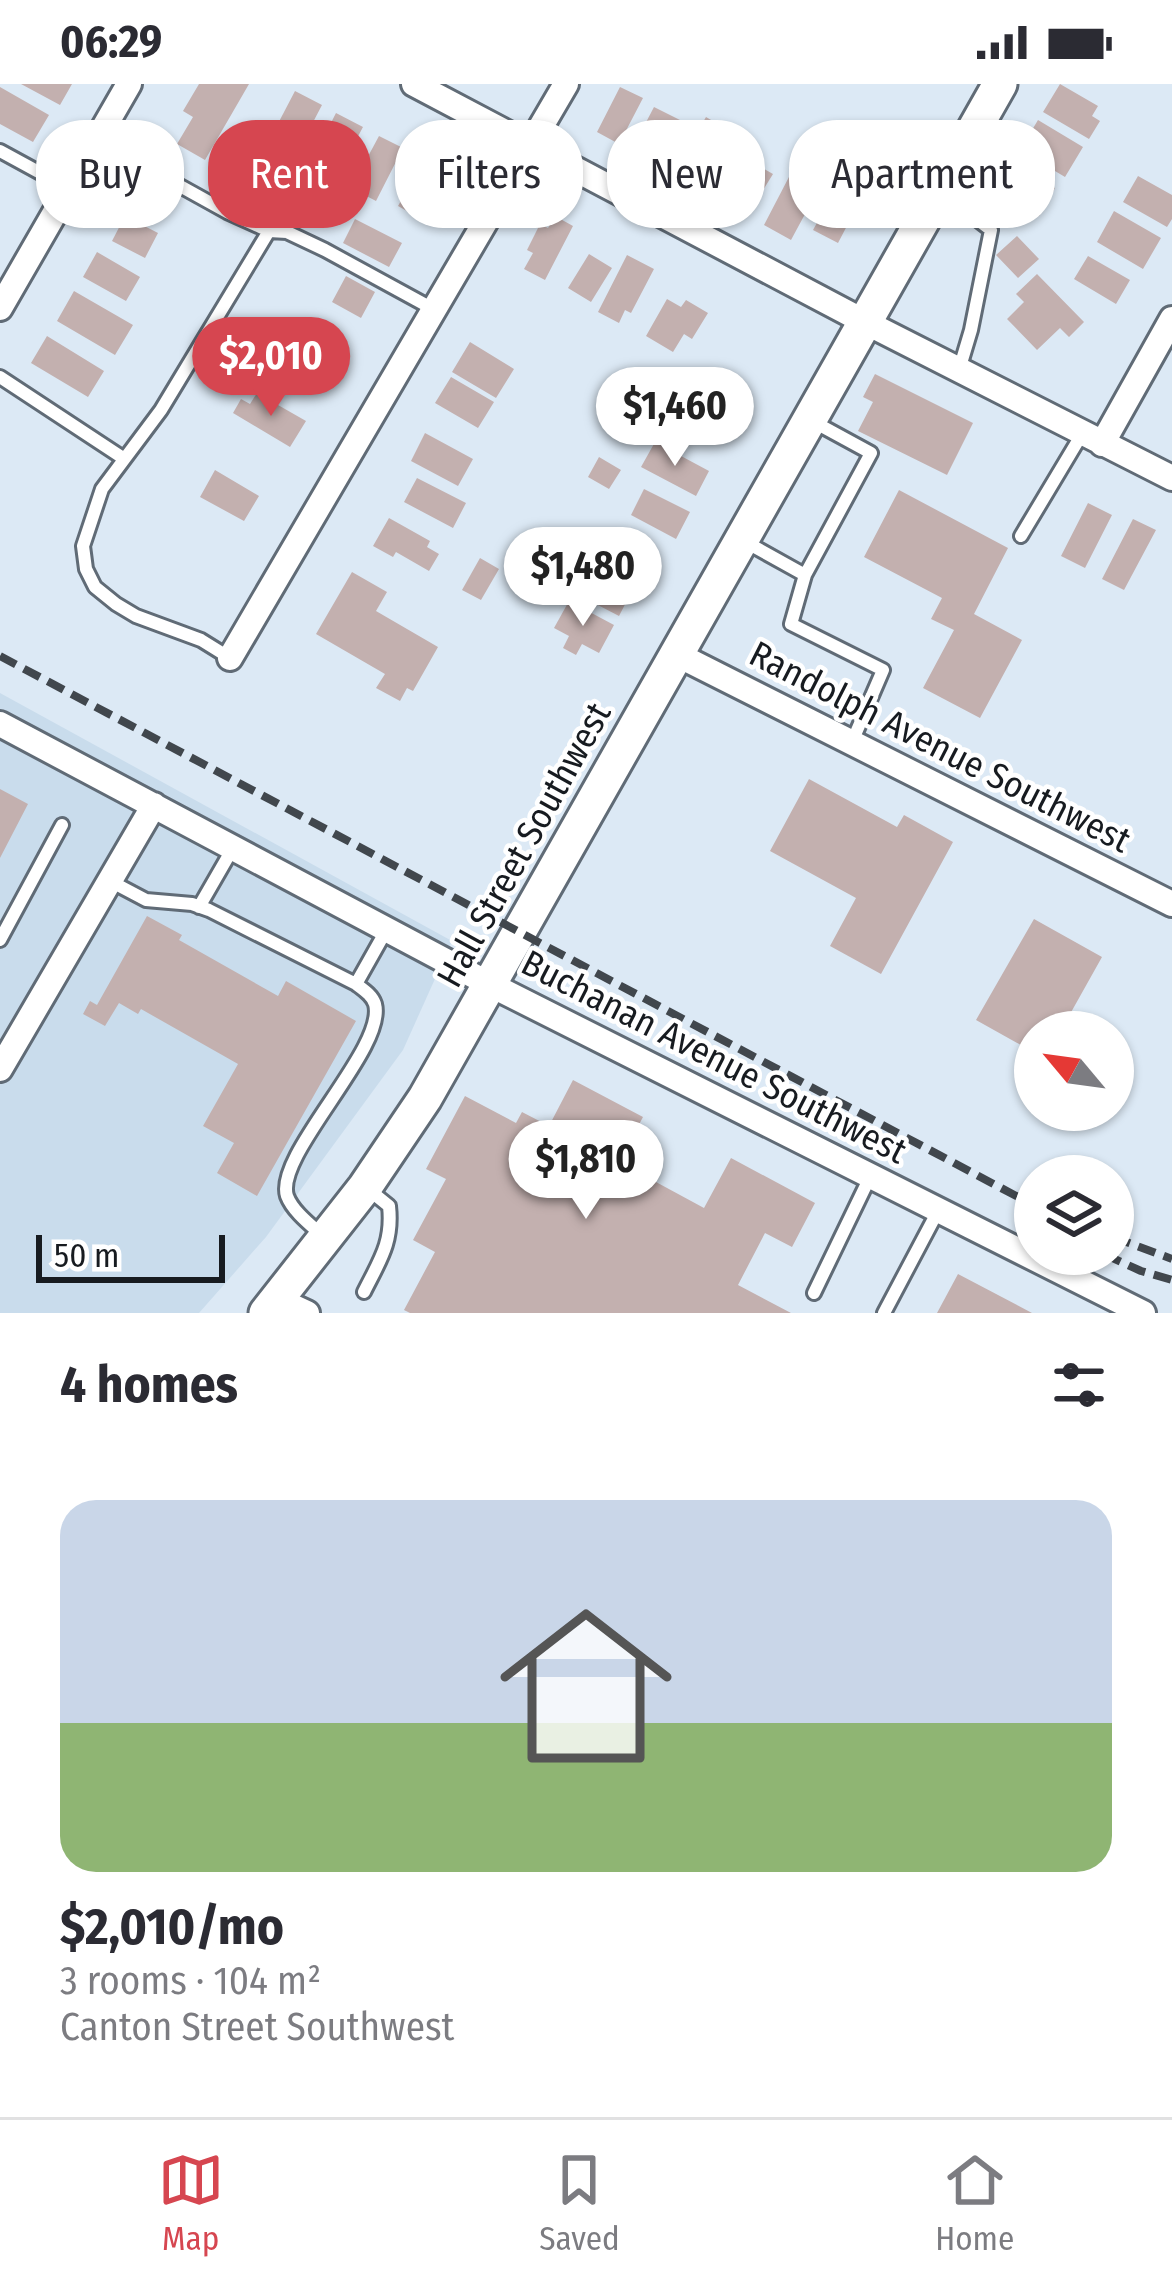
<!DOCTYPE html>
<meta charset="utf-8">
<style>
:root{--surface:#fff;--page:#f7f7f7;--text:#2b2b33;--muted:#7c7c81;--line:#e1e1e2;--accent:#d64650}
body{margin:0;font-family:"Fira Sans Condensed",sans-serif;background:var(--page);color:var(--text);height:100vh;display:flex;flex-direction:column;font-size:45px;white-space:nowrap}
*{box-sizing:border-box;margin:0}
p{font-size:39px;color:var(--muted)}
.icon{flex:none;width:66px;height:66px;fill:none;stroke:currentColor;stroke-width:2;stroke-linecap:round;stroke-linejoin:round}
.map{position:relative;height:1229px;overflow:hidden}
.sheet{display:flex;flex-direction:column;background:var(--surface);flex:1}
.sheet>*{flex:none}
.top-card{position:absolute;left:36px;top:36px;width:1101px;height:108px;display:flex;gap:24px}
.needle{width:78px;rotate:299deg}
.tools{position:absolute;left:1014px;top:927px;display:grid;gap:24px}
.tools a{display:grid;place-items:center;width:120px;height:120px;border-radius:50%;background:var(--surface);box-shadow:0 3px 9px #0004;font-size:60px}
.scale{position:absolute;left:36px;bottom:30px;width:189px;box-sizing:border-box;padding-left:12px;border:6px solid #171b20;border-top:0;font-size:33px;line-height:42px;white-space:nowrap;color:#171b20;-webkit-text-stroke:9px #fff;paint-order:stroke}
.price{position:absolute;translate:-50% -102px;padding:0 27px;border-radius:42px;background:#fff;color:#222;font-size:39px;line-height:78px;filter:drop-shadow(0 3px 6px #0008)}
.price::after{content:'';position:absolute;left:50%;top:72px;width:36px;height:27px;margin-left:-18px;background:inherit;clip-path:polygon(0 0,100% 0,50% 100%)}
.price.on{background:var(--accent);color:#fff}
ul{padding:0;list-style:none}
li{display:grid;align-content:center;gap:24px;height:636px;padding:0 60px}
li span{display:grid;place-items:center;height:372px;border-radius:36px;color:#555}
li>.icon{margin-inline-start:auto}
span .icon{width:216px;height:216px;fill:#fffc;stroke-width:1}
li b{font-size:51px}
h2{display:flex;justify-content:space-between;align-items:center;height:144px;padding:0 60px;font-size:51px}
.pill{padding:0 42px;border-radius:48px;background:var(--surface);box-shadow:0 3px 9px #0004;font-size:42px;line-height:108px}
.pill.on{background:var(--accent);color:#fff}
.status{display:flex;justify-content:space-between;align-items:center;height:84px;padding:0 60px;background:var(--surface);direction:ltr}
.status svg{height:33px;fill:currentColor}
.tab-bar{display:flex;justify-content:space-around;align-items:center;height:168px;border-top:3px solid var(--line);background:var(--surface);font-size:33px;color:var(--muted)}
.tab-bar a{display:grid;justify-items:center;gap:6px}
.tab-bar .on{color:var(--accent)}
.map>svg:first-child{display:block}
.built{fill:#c9dcec}
.building{fill:#c3b0af}
.lines{fill:none;stroke-linecap:round;stroke-linejoin:round}
.service-casing{stroke:#606b76;stroke-width:18}
.minor-casing{stroke:#606b76;stroke-width:30}
.secondary-casing{stroke:#606b76;stroke-width:39}
.service{stroke:#fff;stroke-width:12}
.minor{stroke:#fff;stroke-width:24}
.secondary{stroke:#fff;stroke-width:33}
.rail{stroke:#41474d;stroke-width:8;stroke-dasharray:18 9;stroke-linecap:butt}
.labels{text-anchor:middle;dominant-baseline:central;stroke-width:9;stroke-linejoin:round;paint-order:stroke}
.street-label{font-size:36px;fill:#171b20;stroke:#fff}
</style>
<div class="status"><b>06:29</b><svg viewBox="0 0 49 12"><path d="M0 12V9h3v3zM5 12V6h3v6zM10 12V3h3v9zM15 12V0h3v12zM26 1h20v11H26zM47 4h2v5h-2z"/></svg></div>
<div class="map">
<svg width="1172" height="1229" viewBox="0 0 1172 1229">
<rect width="100%" height="100%" fill="#dce9f5"/>
<!-- built -->
<path class="built" d="M0,609L452,857L403,966L266,1153L199,1229H0Z"/>
<!-- building -->
<path class="building" d="M21,0H72L60,21Z
M199,0H249L205,76L177,60L193,33L183,27Z
M1060,0L1098,22L1092,32L1100,37L1089,55L1043,28Z
M0,3L49,31L33,58L0,40Z
M620,3L643,14L619,60L597,48Z
M295,7L322,21L299,65L272,51Z
M654,23L680,36L655,82L630,69Z
M336,29L363,43L339,88L313,74Z
M706,33L735,50L705,100L677,83Z
M1038,36L1083,63L1065,93L1020,66Z
M837,40L858,53L846,74L824,61Z
M379,52L403,64L376,117L351,104Z
M424,76L449,91L423,136L398,122Z
M252,77L278,91L263,118L237,104Z
M754,79L773,90L752,124L733,113Z
M1014,81L1055,104L1039,132L998,109Z
M790,91L818,106L791,156L764,141Z
M1138,92L1172,111V135L1167,143L1123,118Z
M835,106L859,119L838,159L813,146Z
M1114,127L1161,154L1143,185L1097,158Z
M125,132L158,149L145,174L112,157Z
M555,132L573,142L545,196L524,185L533,169L527,166L540,140L548,144Z
M355,135L402,159L389,183L343,159Z
M1017,152L1039,175L1018,194L996,171Z
M97,168L140,193L126,217L83,193Z
M589,170L612,184L591,218L568,204Z
M627,171L654,185L631,229L625,226L619,239L598,228Z
M1088,172L1130,196L1116,220L1074,195Z
M1037,190L1084,238L1069,253L1060,244L1037,266L1007,235L1024,218L1016,210Z
M346,192L375,208L361,234L332,218Z
M74,207L133,241L115,271L57,237Z
M667,215L681,223L686,216L708,229L692,255L684,250L673,268L646,252Z
M47,252L104,287L88,313L31,279Z
M470,258L514,285L496,314L452,288Z
M875,290L973,339L947,391L858,347L873,318L863,313Z
M451,293L494,318L478,344L435,319Z
M257,309L306,337L290,363L233,329L241,315L250,320Z
M425,349L473,375L458,402L411,377Z
M655,358L709,387L696,412L641,383Z
M599,373L621,386L609,405L588,393Z
M215,386L259,412L244,437L200,413Z
M417,394L466,419L453,444L404,418Z
M644,405L690,428L676,455L631,431Z
M899,406L1008,464L974,530L1022,556L980,634L923,604L954,546L931,535L942,514L864,473Z
M1088,419L1112,431L1085,484L1061,472Z
M389,434L430,457L427,463L439,470L429,487L396,468L393,473L373,462Z
M1133,435L1156,446L1124,506L1102,495Z
M480,474L499,485L481,516L462,506Z
M583,479L633,505L619,532L569,506Z
M352,488L387,508L376,527L438,563L413,607L407,604L400,617L376,604L385,590L316,550Z
M569,517L614,541L599,569L582,560L576,571L563,564L569,552L554,544Z
M809,695L897,743L904,731L953,758L881,890L830,862L856,814L770,767Z
M0,705L28,720L0,774Z
M147,832L182,851L179,856L278,912L286,897L356,937L257,1112L217,1089L234,1059L203,1042L238,980L141,925L138,930L119,919L105,942L83,930L90,917L97,921Z
M1034,835L1102,873L1060,948H1035V969L976,936Z
M573,996L643,1033L619,1078L704,1124L731,1074L815,1119L792,1163L765,1149L738,1201L791,1229H410L404,1226L435,1168L413,1156L446,1095L426,1085L465,1012L516,1039L522,1028L549,1042Z
M958,1190L1032,1229H937Z"/>
<g class="lines">
<!-- service casing -->
<g class="service-casing">
<path id="service" d="M97,56L227,128L269,147L287,148L325,166L435,226
M0,67L68,104
M940,107L991,146L971,246L959,286
M0,293L123,374
M1021,452L1082,350
M742,456L805,491L791,540L883,586L852,658
M805,491L871,369L814,338
M230,574L201,556L136,532L116,520L95,503L86,485L83,462L102,405L161,326L269,147
M110,797L146,816L192,820L209,826L356,900
M199,823L233,764
M0,856L62,741
M324,1153C312,1142 293,1128 287,1112C274,1071 387,964 375,920C372,911 364,906 356,900L387,845
M364,1208C380,1176 393,1158 389,1122L368,1105
M814,1209L870,1093
M884,1229L938,1127"/>
</g>
<!-- minor casing -->
<g class="minor-casing">
<path id="minor" d="M414,0L865,238L1172,394
M0,224L129,0
M1102,360L1172,235
M676,570L1172,820
M230,574L566,0
M0,640L491,901L1143,1229
M0,985L154,721
M277,1215L307,1229"/>
</g>
<!-- secondary casing -->
<g class="secondary-casing">
<path id="secondary" d="M266,1229L365,1103L425,1014L1000,0"/>
</g>
<!-- service -->
<use href="#service" class="service"/>
<!-- minor -->
<use href="#minor" class="minor"/>
<!-- secondary -->
<use href="#secondary" class="secondary"/>
<!-- rail -->
<path class="rail" d="M0,572L1035,1122
M1113,1153L1172,1175
M1104,1170L1141,1187L1172,1196"/>
</g>
<g class="labels">
<!-- street labels -->
<g class="street-label">
<text transform="translate(940 663) rotate(27)">Randolph Avenue Southwest</text>
<text transform="translate(524 761) rotate(-61)">Hall Street Southwest</text>
<text transform="translate(714 973) rotate(27)">Buchanan Avenue Southwest</text>
</g>
</g>
</svg>
<div class="tools">
<a><svg class="needle" viewBox="-14 -14 28 28"><path d="M0-13l5 13h-10z" fill="#e53935"/><path d="M0 13l5-13h-10z" fill="#7c7c81"/></svg></a>
<a><svg class="icon" aria-label="layers" viewBox="0 0 24 24"><path d="M12 4l9 5-9 5-9-5zM3 14l9 5 9-5"/></svg></a>
</div>
<div class="scale">50 m</div>
<b class="price on" style="left:271px;top:335px">$2,010</b>
<b class="price" style="left:675px;top:385px">$1,460</b>
<b class="price" style="left:583px;top:545px">$1,480</b>
<b class="price" style="left:586px;top:1138px">$1,810</b>
<div class="top-card">
<a class="pill">Buy</a>
<a class="pill on">Rent</a>
<a class="pill">Filters</a>
<a class="pill">New</a>
<a class="pill">Apartment</a>
</div>
</div>
<section class="sheet">
<h2>4 homes<svg class="icon" aria-label="filters" viewBox="0 0 24 24"><path d="M4 7h16M4 17h16"/><circle cx="9" cy="7" r="2"/><circle cx="15" cy="17" r="2"/></svg></h2>
<ul>
<li><span style="background:linear-gradient(#c9d6e8 60%,#8fb573 0)"><svg class="icon" aria-label="home" viewBox="0 0 24 24"><path d="M3 11l9-7 9 7M6 9v11h12V9"/></svg></span><div><b>$2,010/mo</b><p>3 rooms · 104 m²</p><p>Canton Street Southwest</p></div></li>
</ul>
</section>
<nav class="tab-bar">
<a class="on"><svg class="icon" aria-label="map" viewBox="0 0 24 24"><path d="M3 6l6-2 6 2 6-2v14l-6 2-6-2-6 2zM9 4v14M15 6v14"/></svg>Map</a>
<a><svg class="icon" aria-label="saved" viewBox="0 0 24 24"><path d="M7 4h10v16l-5-4-5 4z"/></svg>Saved</a>
<a><svg class="icon" aria-label="home" viewBox="0 0 24 24"><path d="M3 11l9-7 9 7M6 9v11h12V9"/></svg>Home</a>
</nav>
